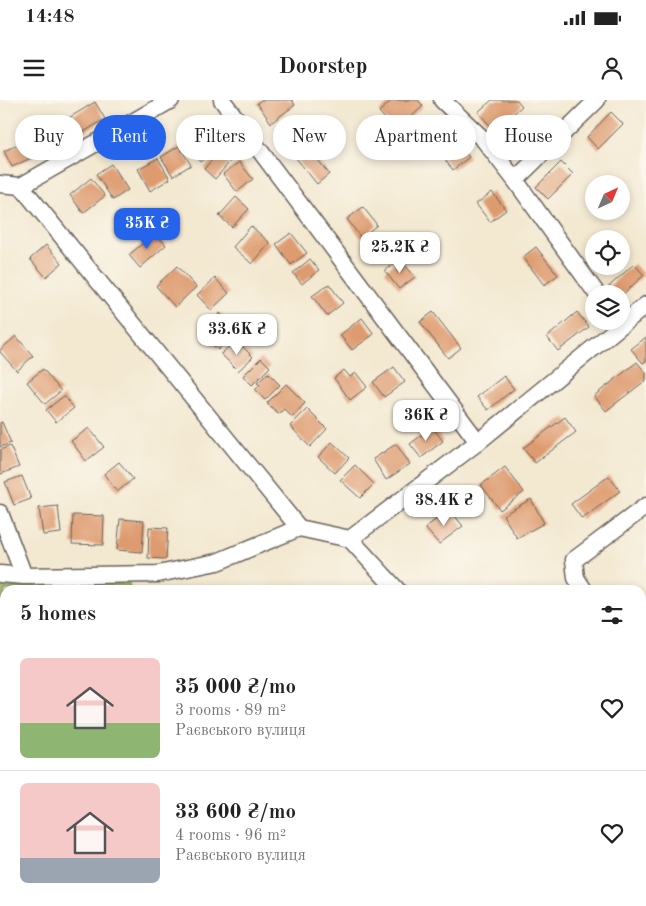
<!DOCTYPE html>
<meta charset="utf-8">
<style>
:root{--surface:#fff;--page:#f2f2f2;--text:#222;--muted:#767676;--line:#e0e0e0;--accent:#2563eb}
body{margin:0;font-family:"Old Standard TT",serif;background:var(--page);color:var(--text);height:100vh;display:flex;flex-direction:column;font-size:19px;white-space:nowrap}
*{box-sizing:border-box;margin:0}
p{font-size:16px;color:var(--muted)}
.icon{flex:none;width:28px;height:28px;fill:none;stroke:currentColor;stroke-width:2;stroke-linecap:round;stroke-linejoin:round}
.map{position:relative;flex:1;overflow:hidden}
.drawer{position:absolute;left:0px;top:485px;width:646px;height:321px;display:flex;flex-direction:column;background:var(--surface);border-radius:15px 15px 0 0;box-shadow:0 2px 8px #0003}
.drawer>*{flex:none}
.guide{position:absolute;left:15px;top:15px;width:616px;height:45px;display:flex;gap:10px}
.needle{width:32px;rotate:44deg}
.buttons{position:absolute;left:585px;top:75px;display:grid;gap:10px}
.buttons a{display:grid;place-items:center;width:45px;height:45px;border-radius:50%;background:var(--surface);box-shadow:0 2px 8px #0003;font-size:25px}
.price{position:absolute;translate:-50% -42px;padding:0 11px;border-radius:10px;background:#fff;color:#222;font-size:16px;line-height:32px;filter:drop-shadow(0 1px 2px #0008)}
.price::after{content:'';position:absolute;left:50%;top:30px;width:15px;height:11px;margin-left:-8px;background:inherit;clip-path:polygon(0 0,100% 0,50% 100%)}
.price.current{background:var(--accent);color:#fff}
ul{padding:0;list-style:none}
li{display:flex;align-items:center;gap:15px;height:125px;padding:0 20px}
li+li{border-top:1px solid var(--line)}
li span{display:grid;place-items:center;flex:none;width:140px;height:100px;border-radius:8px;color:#555}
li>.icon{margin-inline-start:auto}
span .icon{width:60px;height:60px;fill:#fffc;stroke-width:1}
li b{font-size:21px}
h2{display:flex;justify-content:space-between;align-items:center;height:60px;padding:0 20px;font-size:21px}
.chip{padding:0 18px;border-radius:22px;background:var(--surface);box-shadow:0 2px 8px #0003;font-size:18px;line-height:45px}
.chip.current{background:var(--accent);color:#fff}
.status{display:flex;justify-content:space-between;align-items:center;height:35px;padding:0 25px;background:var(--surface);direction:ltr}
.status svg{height:14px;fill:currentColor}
header{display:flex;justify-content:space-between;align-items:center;height:65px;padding:0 20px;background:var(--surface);font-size:22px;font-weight:700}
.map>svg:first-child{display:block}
.forest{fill:#99b365;stroke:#5a6840}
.water{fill:#51bfc8;stroke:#366e72}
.building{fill:#de9b70}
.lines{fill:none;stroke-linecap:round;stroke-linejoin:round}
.minor-casing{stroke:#67635b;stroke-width:19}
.minor{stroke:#fff;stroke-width:16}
</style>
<div class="status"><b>14:48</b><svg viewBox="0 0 49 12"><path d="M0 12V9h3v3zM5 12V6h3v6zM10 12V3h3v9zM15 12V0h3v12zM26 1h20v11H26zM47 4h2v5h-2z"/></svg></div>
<header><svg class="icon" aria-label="menu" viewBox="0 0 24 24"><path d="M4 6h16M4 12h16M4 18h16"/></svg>Doorstep<svg class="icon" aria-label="person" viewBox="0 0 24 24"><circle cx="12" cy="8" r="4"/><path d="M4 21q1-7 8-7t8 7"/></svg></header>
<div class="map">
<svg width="646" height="806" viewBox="0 0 646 806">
<rect width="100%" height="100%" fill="#fbf7ec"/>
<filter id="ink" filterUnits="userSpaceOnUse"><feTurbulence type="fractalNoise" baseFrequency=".02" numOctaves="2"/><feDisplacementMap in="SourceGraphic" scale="10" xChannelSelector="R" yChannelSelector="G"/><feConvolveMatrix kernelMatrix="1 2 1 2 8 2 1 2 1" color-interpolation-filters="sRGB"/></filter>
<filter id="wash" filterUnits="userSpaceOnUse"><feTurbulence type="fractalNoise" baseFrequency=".0096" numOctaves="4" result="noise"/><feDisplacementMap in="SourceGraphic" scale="20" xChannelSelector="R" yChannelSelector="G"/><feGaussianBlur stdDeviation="1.12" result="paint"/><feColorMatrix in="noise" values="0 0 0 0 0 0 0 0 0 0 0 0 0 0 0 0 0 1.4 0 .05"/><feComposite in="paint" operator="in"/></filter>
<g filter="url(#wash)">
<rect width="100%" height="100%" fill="#f3e8d0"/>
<!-- forest -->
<path class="forest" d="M0,481L128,482L131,490H5V801H243L241,806H0Z"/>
<!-- water -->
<path class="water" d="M646,592V709L641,704V595Z"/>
<g id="blocks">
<!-- building -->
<path class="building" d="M261,0H292L295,5L271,23L257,3Z
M392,0H418L423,6L396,31L379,12Z
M492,0H517L522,6L495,31L478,12Z
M95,2L105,19L77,36L67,19Z
M611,12L623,24L598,49L587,37Z
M213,26L225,43L200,62L188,45Z
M45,32L52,48L12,67L4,51Z
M301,38L329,74L317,84L288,48Z
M454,39L469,57L453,70L438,51Z
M179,46L191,65L173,76L161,57Z
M222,48L233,58L215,79L204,69Z
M158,58L170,79L150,91L138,69Z
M239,62L253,79L237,92L223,74Z
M561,62L573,74L548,99L536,87Z
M111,64L128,90L113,100L96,74Z
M91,78L105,96L83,113L70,95Z
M492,92L506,110L490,122L476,104Z
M236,97L249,109L232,127L219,116Z
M363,107L377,125L361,138L347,119Z
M251,126L270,143L252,164L233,147Z
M155,133L166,145L140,168L129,155Z
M291,133L307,153L291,165L276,144Z
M46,145L62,163L46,177L30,159Z
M536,147L558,175L544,185L523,157Z
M310,159L319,170L302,184L293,173Z
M400,159L415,177L399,189L385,171Z
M634,164L644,175L621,196V194H608L605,190Z
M177,166L196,187L175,207L156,186Z
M215,178L229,193L211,210L197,195Z
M329,184L343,203L327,216L312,196Z
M433,212L461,248L448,258L420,222Z
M577,212L589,227L558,251L547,237Z
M220,213L231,224L226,228L233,235L218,250L201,233Z
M362,218L374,234L352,250L340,235Z
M16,236L33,256L17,271L0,252V250Z
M646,237V261L643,263L631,249Z
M236,240L253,257L238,271L221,254Z
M261,258L270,267L252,285L243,276Z
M637,262L646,273V280L606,311L594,296Z
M394,267L405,282L384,297L373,282Z
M43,269L61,291L45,304L27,282Z
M344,270L350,277L356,273L367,287L350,300L334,278Z
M268,273L280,285L265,300L255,290L260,285L257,283Z
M504,276L514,289L488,310L477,297Z
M286,284L305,303L292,317L284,309L279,314L267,303Z
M64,296L74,308L56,322L46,310Z
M307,309L327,329L310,347L290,326Z
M565,317L576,332L535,363L523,348Z
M2,322L11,343L0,347V323Z
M432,327L443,341L421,358L410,344Z
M89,328L104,347L86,361L71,341Z
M332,342L349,358L335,373L318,357Z
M396,344L410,364L386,380L373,359Z
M10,346L19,367L1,374L0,372V350Z
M119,362L133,379L117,392L104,374Z
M355,365L374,384L360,398L340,380Z
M505,367L524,392L500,410L481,385Z
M22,376L31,399L14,405L5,382Z
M609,376L620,391L582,419L571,404Z
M531,399L544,423L517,438L503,415Z
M58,406L61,433L43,435L39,408Z
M449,409L463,426L439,444L425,428Z
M73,415L104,416L103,445L72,444Z
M120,419L144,421L142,452L117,450Z
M149,427L168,428L166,459L148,458Z
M646,503V535L641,529V507Z"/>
</g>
</g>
<g filter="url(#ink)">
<use href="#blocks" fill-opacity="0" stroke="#67635b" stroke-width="1"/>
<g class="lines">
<!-- minor casing -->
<g class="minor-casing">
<path id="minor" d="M222,0L478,342
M442,0L484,40L515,80L597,194
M515,80L597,0
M0,84L21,86L171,0
M21,86L299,428
M0,413L24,476
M350,439L478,342L646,205
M350,439L397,490
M0,474L24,476L158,474L217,462L299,428L350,439
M584,490L576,478L574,460L646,406
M641,742L646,747"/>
</g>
<!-- minor -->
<use href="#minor" class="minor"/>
</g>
</g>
</svg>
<div class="buttons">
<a><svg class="needle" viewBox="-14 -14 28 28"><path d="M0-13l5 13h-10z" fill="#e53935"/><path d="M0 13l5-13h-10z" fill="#767676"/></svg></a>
<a><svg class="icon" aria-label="locate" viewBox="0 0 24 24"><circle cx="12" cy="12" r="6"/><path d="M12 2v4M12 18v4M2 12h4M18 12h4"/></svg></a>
<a><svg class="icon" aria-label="layers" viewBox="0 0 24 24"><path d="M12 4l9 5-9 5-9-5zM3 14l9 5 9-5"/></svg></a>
</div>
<b class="price current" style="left:147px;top:150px">35K ₴</b>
<b class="price" style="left:400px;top:174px">25.2K ₴</b>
<b class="price" style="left:237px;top:256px">33.6K ₴</b>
<b class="price" style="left:426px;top:342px">36K ₴</b>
<b class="price" style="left:444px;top:427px">38.4K ₴</b>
<div class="guide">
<a class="chip">Buy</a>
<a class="chip current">Rent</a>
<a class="chip">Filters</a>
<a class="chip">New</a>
<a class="chip">Apartment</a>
<a class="chip">House</a>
</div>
<section class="drawer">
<h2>5 homes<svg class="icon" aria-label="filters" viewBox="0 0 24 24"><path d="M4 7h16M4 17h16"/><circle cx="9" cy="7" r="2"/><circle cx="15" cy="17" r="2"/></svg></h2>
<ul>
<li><span style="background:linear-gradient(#f6c9c9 65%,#8fb573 0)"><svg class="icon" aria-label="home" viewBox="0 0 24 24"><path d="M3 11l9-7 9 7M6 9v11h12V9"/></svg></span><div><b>35 000 ₴/mo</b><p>3 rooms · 89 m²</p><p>Раєвського вулиця</p></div><svg class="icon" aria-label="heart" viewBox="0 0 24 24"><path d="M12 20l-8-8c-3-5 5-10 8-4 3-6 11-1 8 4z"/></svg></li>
<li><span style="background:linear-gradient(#f6c9c9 75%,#9aa5b1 0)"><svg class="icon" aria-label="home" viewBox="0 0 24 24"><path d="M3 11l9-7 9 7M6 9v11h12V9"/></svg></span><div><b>33 600 ₴/mo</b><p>4 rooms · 96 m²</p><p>Раєвського вулиця</p></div><svg class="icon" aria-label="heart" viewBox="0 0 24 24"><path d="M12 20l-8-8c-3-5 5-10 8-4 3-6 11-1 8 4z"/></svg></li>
</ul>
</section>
</div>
